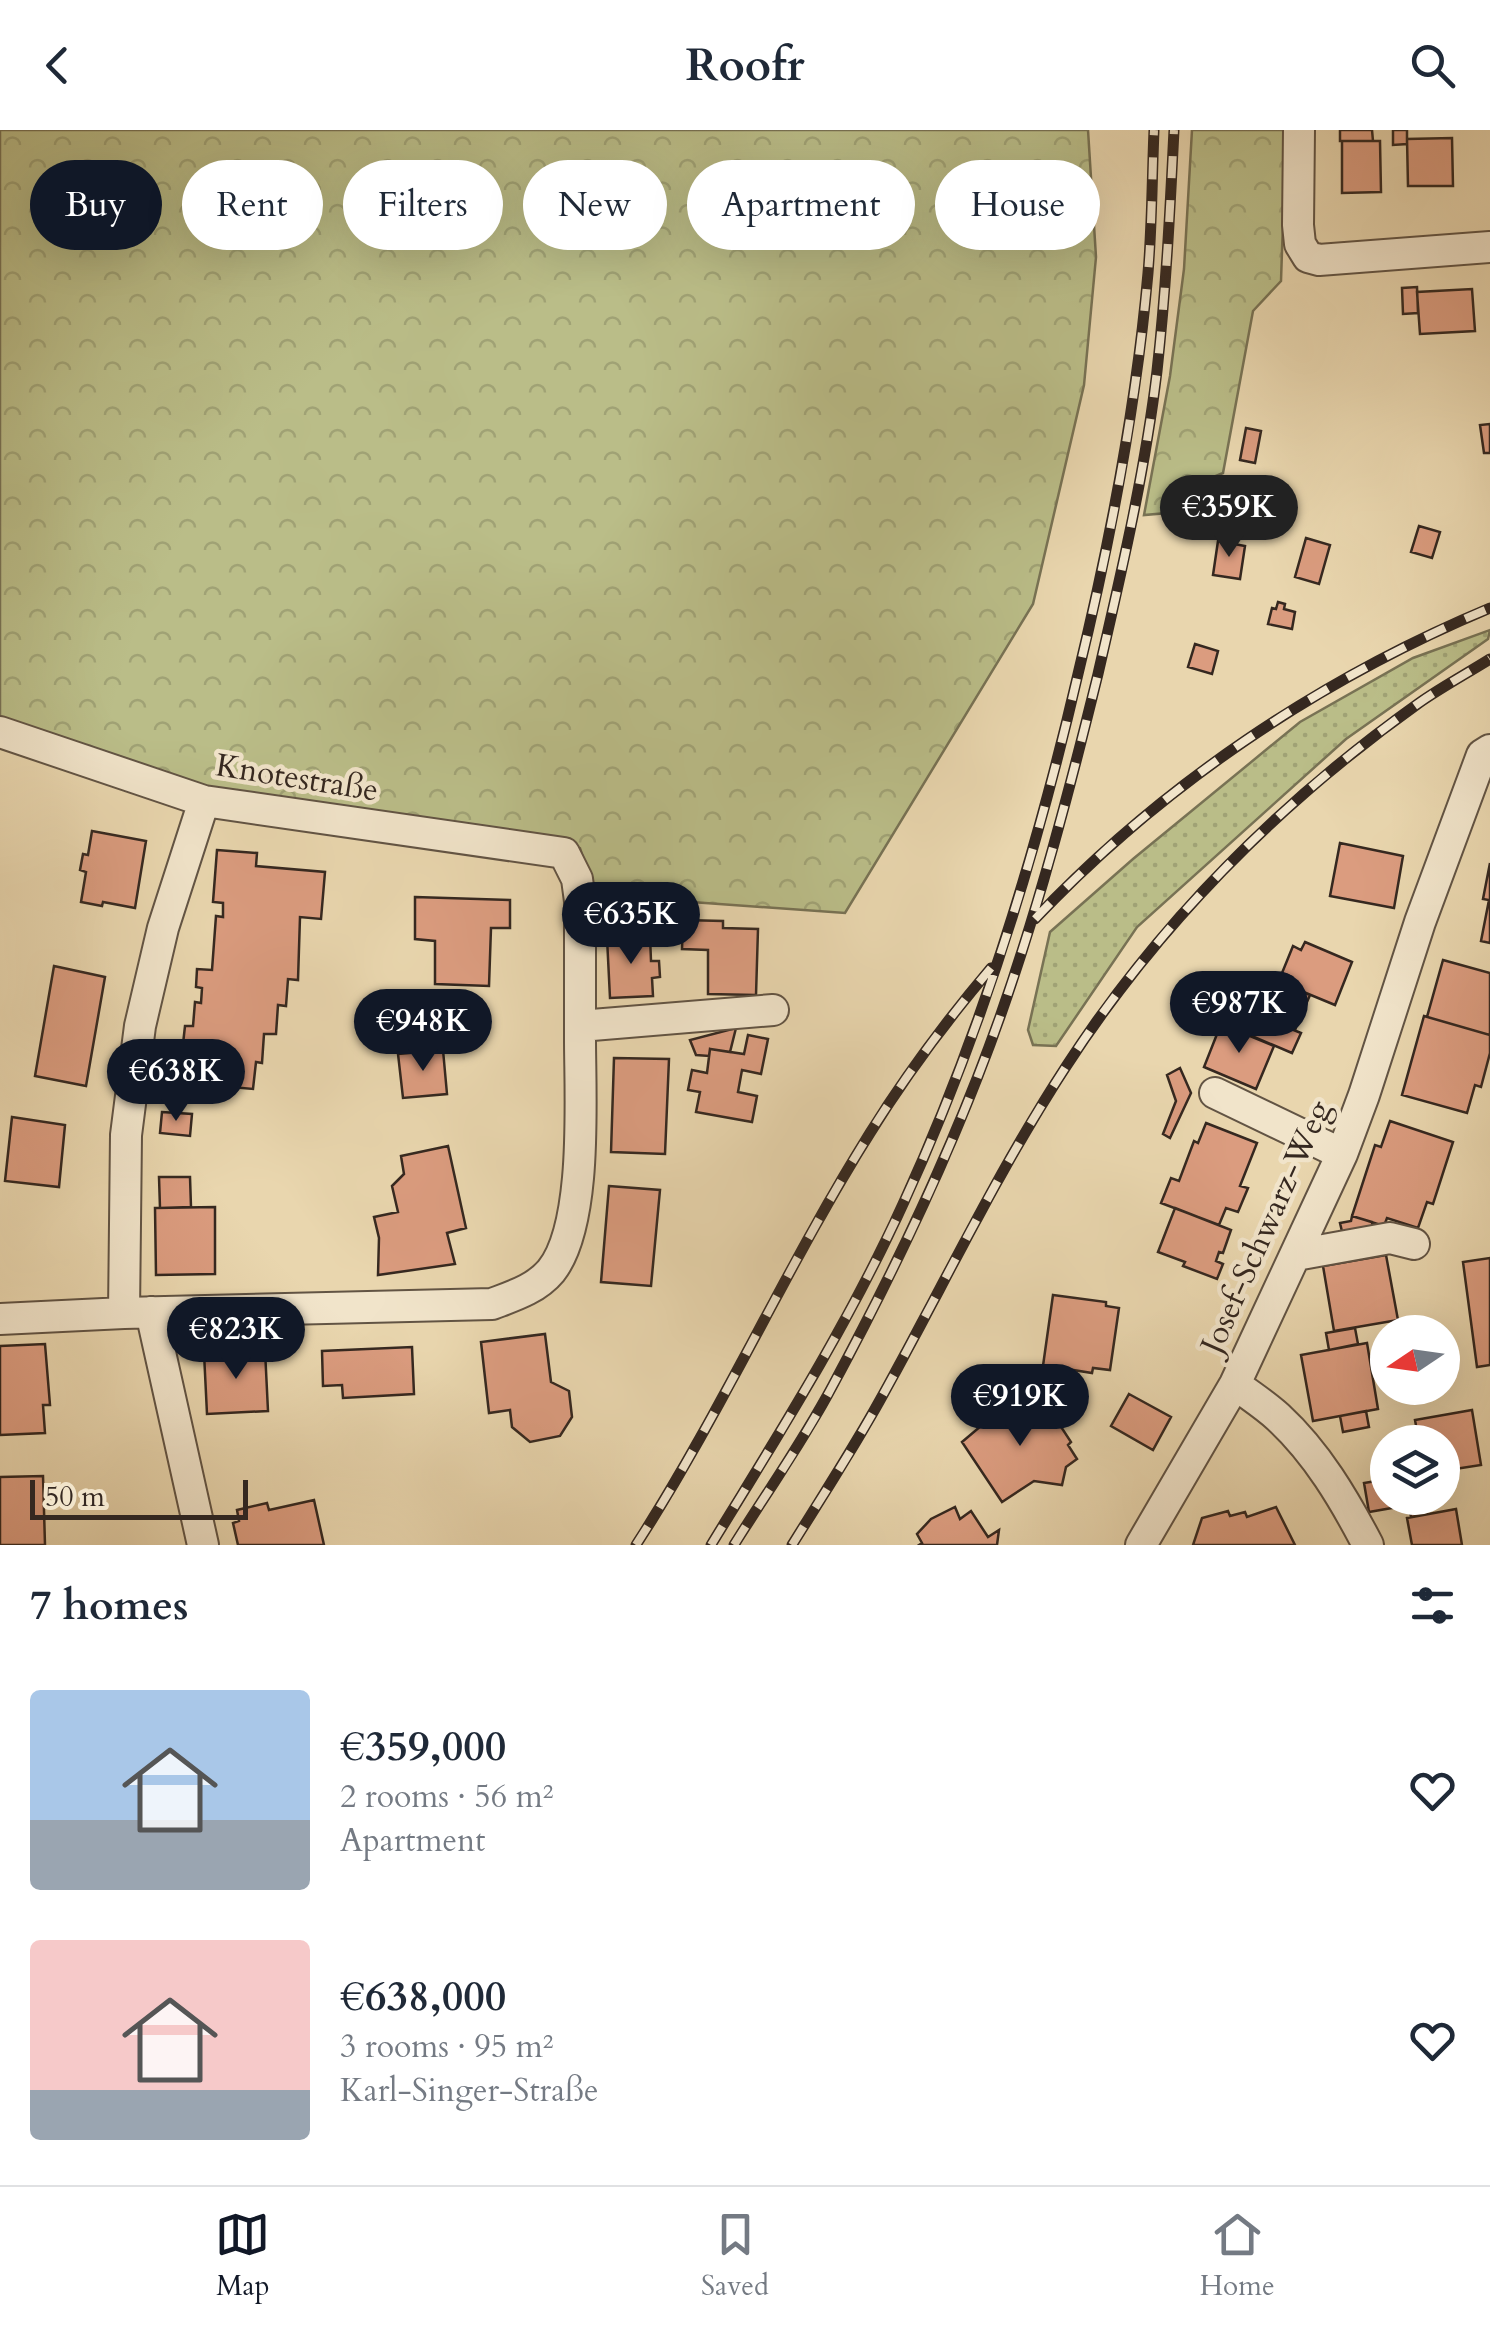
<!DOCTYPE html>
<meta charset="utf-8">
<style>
:root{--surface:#fff;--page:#f2f2f3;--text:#1f2937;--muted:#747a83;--line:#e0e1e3;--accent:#111827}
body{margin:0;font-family:Cardo,serif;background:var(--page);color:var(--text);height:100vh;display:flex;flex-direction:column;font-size:38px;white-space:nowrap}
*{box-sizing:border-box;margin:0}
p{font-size:32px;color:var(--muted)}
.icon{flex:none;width:55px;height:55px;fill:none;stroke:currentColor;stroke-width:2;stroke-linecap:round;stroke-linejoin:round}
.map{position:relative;height:1415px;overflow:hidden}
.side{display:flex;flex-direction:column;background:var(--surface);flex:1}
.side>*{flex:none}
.guide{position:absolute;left:30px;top:30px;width:1430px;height:90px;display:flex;gap:20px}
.needle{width:65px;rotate:257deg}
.tools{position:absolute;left:1370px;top:1185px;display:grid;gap:20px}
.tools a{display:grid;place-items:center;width:90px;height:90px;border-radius:50%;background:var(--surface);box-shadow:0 10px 40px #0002;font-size:50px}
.scale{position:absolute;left:30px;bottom:25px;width:218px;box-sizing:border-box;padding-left:10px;border:5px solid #352820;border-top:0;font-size:28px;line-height:35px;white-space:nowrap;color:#352820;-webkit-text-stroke:8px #f1e4ca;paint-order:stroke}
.price{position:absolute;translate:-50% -85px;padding:0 22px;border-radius:35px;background:var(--accent);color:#fff;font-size:32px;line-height:65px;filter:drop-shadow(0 2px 5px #0008)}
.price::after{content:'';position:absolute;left:50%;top:60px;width:30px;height:22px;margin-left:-15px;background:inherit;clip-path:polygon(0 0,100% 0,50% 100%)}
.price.current{background:#222;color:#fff}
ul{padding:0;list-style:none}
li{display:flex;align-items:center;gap:30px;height:250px;padding:0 30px}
li span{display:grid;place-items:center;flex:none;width:280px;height:200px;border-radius:10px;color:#555}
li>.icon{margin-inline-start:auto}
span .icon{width:120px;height:120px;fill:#fffc;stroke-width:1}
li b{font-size:42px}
h2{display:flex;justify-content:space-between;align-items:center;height:120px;padding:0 30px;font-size:42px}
.chip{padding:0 35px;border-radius:45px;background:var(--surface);box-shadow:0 10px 40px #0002;font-size:35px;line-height:90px}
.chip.current{background:var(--accent);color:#fff}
header{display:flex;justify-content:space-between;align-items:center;height:130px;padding:0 30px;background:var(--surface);font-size:45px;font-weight:800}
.menu{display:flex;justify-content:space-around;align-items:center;height:140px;border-top:2px solid var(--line);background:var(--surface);font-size:28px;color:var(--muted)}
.menu a{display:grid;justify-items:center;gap:5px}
.menu .current{color:var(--accent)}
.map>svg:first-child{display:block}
.green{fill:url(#green-dots);stroke:#787254;stroke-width:2.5}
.forest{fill:url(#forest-crowns);stroke:#787254;stroke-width:2.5}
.building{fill:#db9c7f;stroke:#352820;stroke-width:2.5}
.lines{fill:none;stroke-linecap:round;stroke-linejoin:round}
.minor-casing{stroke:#625444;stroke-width:34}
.minor{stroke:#f1e4ca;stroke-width:30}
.rail-casing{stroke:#352820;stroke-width:11}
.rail{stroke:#f1e4ca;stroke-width:8;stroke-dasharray:22;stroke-linecap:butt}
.labels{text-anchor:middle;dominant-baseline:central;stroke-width:9;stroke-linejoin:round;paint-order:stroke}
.street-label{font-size:32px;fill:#352820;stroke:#f1e4ca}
</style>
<header><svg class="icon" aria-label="back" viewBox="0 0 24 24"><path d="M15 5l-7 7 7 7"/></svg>Roofr<svg class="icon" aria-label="search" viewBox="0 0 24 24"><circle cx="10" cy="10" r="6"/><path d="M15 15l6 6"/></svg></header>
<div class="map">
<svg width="1490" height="1415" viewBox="0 0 1490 1415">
<defs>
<pattern id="green-dots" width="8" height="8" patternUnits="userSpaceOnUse" patternTransform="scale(2.5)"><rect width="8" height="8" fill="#babd88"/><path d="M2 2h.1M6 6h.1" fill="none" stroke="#a0a275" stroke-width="1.8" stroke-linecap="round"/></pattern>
<pattern id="forest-crowns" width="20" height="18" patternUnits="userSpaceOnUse" patternTransform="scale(2.5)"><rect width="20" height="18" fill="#babd88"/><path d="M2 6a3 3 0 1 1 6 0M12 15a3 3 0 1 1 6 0" fill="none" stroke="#a0a275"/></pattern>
</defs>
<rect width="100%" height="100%" fill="#e9d6ae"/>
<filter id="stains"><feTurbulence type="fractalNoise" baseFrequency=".002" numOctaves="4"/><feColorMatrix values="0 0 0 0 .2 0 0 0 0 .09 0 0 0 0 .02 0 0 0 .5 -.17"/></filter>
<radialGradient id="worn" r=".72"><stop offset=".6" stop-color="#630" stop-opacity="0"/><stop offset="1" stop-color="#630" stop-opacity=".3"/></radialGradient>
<!-- green -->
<path class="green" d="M1490,500L1488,509L1346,609L1137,797L1056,916L1033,915L1028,900L1050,802L1133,729L1300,592L1413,528Z"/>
<!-- forest -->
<path class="forest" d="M0,0H1088L1096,127L1084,255L1033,474L845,783L595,765L580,718L200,660L0,591Z
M1192,0H1286L1281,151L1253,181L1223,343L1197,354L1190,381L1144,385L1170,246L1184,139Z"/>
<!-- building -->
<path class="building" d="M1340,0H1372L1373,11H1340Z
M1393,0H1407V14L1393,15Z
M1452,8L1453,56H1408L1407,9Z
M1342,11H1380L1381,62L1342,63Z
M1417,157L1418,183L1403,184L1402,158Z
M1472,159L1475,201L1420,204L1417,162Z
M1490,294V323H1484L1480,295Z
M1246,298L1261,301L1255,333L1240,330Z
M1419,396L1440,402L1432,428L1411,422Z
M1306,408L1330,415L1319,454L1295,447Z
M1218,411L1245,416L1240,449L1213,445Z
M1278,472L1285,474L1284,479L1295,482L1292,499L1268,494L1272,478L1276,479Z
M1195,514L1218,521L1212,544L1188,537Z
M92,701L146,711L135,778L103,772L102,776L81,772L86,742L80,740L83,724L88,725Z
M1340,713L1403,726L1394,778L1330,766Z
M217,720L257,723L256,736L325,742L321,789L300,787L298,850L288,849L286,876L278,875L276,904H264L262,933L256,932L253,959L174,952L176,923H182L185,896H193L195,872L201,873L202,858L196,857L197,839L212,840L216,786L223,787V773L213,772Z
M1490,733V813L1481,811L1489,770L1483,769Z
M415,767L510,770V798H491L489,856L435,854V811L415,809Z
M683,790L723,791V798L758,799L756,865L708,864V820L682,819Z
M650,806L651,831H659L660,847L652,848L653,866L610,868L607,808Z
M1305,812L1352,832L1335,875L1289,856L1292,847L1282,843L1293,816L1301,820Z
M1443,830L1490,843V905L1427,887Z
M54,836L105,847L86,956L35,946Z
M1270,849L1310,865L1295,900L1262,887L1267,874L1261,871Z
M1246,865L1267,874L1262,887L1301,903L1292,923L1233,898Z
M1424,886L1490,905V923L1481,957L1475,955L1467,983L1402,965Z
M1221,894L1274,916L1256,959L1204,937Z
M736,898L730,922L710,919L709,926L696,925L690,910Z
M748,905L768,909L761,944L742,940L738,962L757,966L752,992L696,982L700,962L688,960L692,940L707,943L710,919L744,924Z
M443,920L447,964L403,968L398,924Z
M614,928L669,929L665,1024L611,1022Z
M1180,938L1191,963L1170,1008L1163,1004L1176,971L1167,945Z
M162,982L192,984L190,1006L160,1003Z
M12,987L65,995L59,1057L5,1051Z
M1390,991L1453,1012L1433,1074L1427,1072L1418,1098L1387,1088L1384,1096L1352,1086L1375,1015L1381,1017Z
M1206,993L1257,1013L1240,1056L1248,1058L1238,1082L1226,1078L1219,1095L1161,1073L1171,1048L1179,1051L1194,1011L1198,1013Z
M448,1016L466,1098L447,1103L455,1134L378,1145L379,1108L374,1087L398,1082L392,1056L404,1044L401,1026Z
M159,1047H190L191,1077L160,1078Z
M609,1056L660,1060L651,1156L601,1152Z
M215,1077V1144L156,1145L155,1078Z
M1175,1078L1231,1100L1223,1123L1219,1122L1216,1131L1223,1134L1217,1149L1183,1136L1185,1132L1158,1122Z
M1352,1086L1372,1092L1374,1105L1344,1110L1340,1093L1351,1091Z
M1386,1125L1398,1190L1334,1201L1323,1136Z
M1490,1128V1235L1477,1237L1463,1132Z
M1053,1165L1106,1172V1176L1119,1178L1110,1240L1093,1238L1092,1243L1073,1240L1071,1254L1041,1250Z
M1355,1198L1358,1214L1329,1220L1326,1203Z
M545,1204L551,1252L569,1261L572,1287L560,1306L530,1312L512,1297L510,1280L489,1283L481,1212Z
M1367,1213L1378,1279L1313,1291L1301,1225Z
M45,1214L50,1275H43L45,1303L0,1305V1216Z
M412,1217L414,1264L343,1268L342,1255L323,1256L322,1221Z
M265,1220L268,1281L207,1284L204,1223Z
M1020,1263L1037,1284L1052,1283L1071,1312L1068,1315L1077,1329L1066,1337L1062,1355L1034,1351L1002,1372L962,1312Z
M1129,1264L1171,1287L1153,1320L1111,1296Z
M1472,1280L1481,1335L1442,1341V1312H1419L1415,1290Z
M1366,1281L1369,1297L1343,1302L1340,1286Z
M43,1346L45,1415H0V1347Z
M1388,1349V1368L1436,1369L1420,1372L1422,1385L1411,1387L1409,1375L1369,1382L1364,1353Z
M314,1370L324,1415H238L233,1393L239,1391L237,1380L267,1373L269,1380Z
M955,1377L960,1389L971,1381L988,1407L999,1400L997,1415H919L922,1413L917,1404L931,1389Z
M1276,1377L1295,1415H1193L1202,1388L1228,1381L1230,1386L1245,1382L1247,1387Z
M1456,1379L1462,1415H1412L1407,1388Z"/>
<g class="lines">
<!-- minor casing -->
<g class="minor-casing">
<path id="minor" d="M1299,0L1298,95L1300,114L1308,127L1319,130L1490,117
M0,602L204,671L564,723L577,749L580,771C580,817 580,863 580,909C580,967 588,1095 551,1141C536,1159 513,1166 492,1174L124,1183L0,1189
M580,896L773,880
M1215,963L1342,1024
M1296,1125L1390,1108L1414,1114
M151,1182L203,1415
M124,1183L126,1005L140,896L163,798L204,671
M1235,1254C1249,1265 1265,1275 1278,1287C1317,1323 1344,1369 1368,1415
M1141,1415L1235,1254L1342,1024L1364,965L1420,792L1482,625L1490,620"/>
</g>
<!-- minor -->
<use href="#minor" class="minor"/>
<!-- rail casing -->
<g class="rail-casing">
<path id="rail" d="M1035,789C1162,655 1320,549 1490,478
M636,1415C722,1282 786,1137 870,1003C906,945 947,890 991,838
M711,1415C779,1304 849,1193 903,1074C981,904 1036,725 1078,544C1110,412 1136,279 1148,143C1152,96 1152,48 1154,0
M734,1415C767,1362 804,1310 833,1255C897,1136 956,1012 1001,884C1040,773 1070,658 1098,544C1121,444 1145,342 1157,241C1166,160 1170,81 1174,0
M792,1415C820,1370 849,1325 875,1279C939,1165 995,1045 1067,935C1160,792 1280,672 1419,573C1442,557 1466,544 1490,529"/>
</g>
<!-- rail -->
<use href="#rail" class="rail"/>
</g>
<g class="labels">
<!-- street labels -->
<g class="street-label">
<text transform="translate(297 648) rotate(9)">Knotestraße</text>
<text transform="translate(1266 1097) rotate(-66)">Josef-Schwarz-Weg</text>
</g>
</g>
<rect width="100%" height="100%" filter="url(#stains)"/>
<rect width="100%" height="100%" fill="url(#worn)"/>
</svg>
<div class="tools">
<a><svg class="needle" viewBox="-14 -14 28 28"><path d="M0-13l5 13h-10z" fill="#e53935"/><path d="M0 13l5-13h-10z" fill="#747a83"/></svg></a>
<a><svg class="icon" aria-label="layers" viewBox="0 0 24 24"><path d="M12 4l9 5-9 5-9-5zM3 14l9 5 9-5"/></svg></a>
</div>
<div class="scale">50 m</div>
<b class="price current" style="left:1229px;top:430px">€359K</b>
<b class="price" style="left:631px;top:837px">€635K</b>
<b class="price" style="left:1239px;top:926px">€987K</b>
<b class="price" style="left:423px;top:944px">€948K</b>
<b class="price" style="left:176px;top:994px">€638K</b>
<b class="price" style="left:236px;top:1252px">€823K</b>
<b class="price" style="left:1020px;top:1319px">€919K</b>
<div class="guide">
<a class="chip current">Buy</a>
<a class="chip">Rent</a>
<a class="chip">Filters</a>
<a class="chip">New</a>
<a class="chip">Apartment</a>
<a class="chip">House</a>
</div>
</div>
<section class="side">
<h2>7 homes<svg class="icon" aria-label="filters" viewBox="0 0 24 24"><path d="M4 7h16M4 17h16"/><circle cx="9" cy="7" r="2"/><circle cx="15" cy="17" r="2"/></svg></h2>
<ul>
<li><span style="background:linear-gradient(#a9c7e8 65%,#9aa5b1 0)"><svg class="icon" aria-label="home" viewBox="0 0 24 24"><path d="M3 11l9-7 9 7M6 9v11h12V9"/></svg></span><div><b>€359,000</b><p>2 rooms · 56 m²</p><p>Apartment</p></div><svg class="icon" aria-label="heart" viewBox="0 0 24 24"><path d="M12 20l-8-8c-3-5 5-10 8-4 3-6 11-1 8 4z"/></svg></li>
<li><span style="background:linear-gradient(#f6c9c9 75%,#9aa5b1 0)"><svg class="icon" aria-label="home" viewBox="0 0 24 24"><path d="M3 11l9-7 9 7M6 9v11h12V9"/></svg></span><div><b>€638,000</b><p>3 rooms · 95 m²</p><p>Karl-Singer-Straße</p></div><svg class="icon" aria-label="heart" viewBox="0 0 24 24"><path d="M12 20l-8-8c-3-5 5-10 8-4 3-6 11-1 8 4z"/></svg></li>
</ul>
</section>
<nav class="menu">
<a class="current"><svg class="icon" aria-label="map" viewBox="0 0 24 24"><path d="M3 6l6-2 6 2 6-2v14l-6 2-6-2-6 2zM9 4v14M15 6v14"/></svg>Map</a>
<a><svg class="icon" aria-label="saved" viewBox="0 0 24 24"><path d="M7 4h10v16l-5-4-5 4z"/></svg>Saved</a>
<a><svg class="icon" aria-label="home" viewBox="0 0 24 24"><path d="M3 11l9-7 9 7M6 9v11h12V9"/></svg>Home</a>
</nav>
